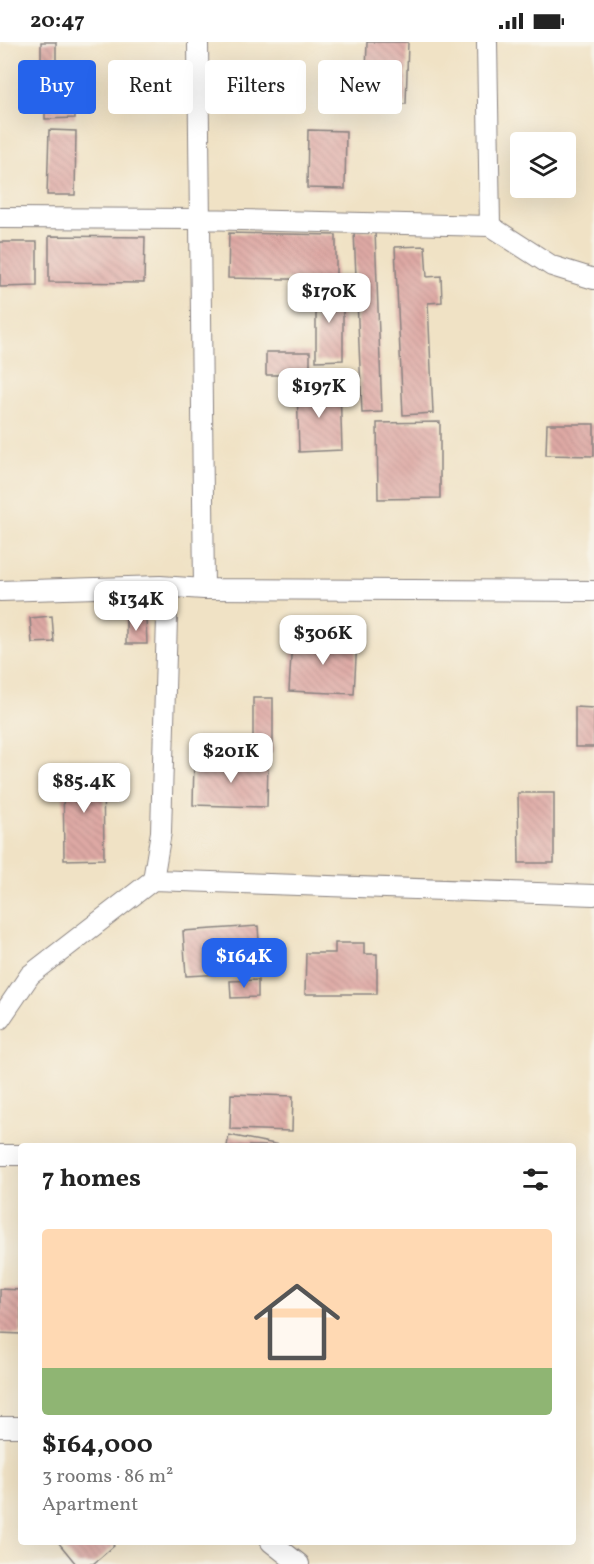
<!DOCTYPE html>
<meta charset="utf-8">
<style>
:root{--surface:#fff;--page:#f2f2f2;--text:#222;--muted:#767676;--line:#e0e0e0;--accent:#2563eb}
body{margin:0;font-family:Vollkorn,serif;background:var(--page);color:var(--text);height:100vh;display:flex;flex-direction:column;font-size:22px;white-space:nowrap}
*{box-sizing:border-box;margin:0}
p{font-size:20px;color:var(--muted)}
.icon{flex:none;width:33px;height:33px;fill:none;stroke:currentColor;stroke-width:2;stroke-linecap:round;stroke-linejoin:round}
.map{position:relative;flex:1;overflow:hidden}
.drawer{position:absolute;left:18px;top:1101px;width:558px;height:402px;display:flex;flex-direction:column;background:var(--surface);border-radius:6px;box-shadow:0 6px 24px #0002}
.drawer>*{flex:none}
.banner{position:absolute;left:18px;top:18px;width:558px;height:54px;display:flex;gap:12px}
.controls{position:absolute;left:510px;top:90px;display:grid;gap:12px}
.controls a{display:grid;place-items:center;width:66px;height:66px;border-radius:6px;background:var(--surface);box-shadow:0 6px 24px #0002;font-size:30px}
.price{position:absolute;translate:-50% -51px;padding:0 14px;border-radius:12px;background:#fff;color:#222;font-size:20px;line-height:39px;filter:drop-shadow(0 2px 3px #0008)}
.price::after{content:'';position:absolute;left:50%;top:36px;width:18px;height:14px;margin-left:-9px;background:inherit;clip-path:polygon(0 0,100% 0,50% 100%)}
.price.current{background:var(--accent);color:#fff}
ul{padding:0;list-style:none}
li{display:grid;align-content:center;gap:12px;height:318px;padding:0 24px}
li+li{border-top:2px solid var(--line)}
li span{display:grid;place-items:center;height:186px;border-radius:6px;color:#555}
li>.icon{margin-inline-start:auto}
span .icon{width:108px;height:108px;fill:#fffc;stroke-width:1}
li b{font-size:26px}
h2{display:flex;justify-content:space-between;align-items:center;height:72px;padding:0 24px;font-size:26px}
.pill{padding:0 21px;border-radius:6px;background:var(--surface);box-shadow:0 6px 24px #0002;font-size:21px;line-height:54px}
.pill.current{background:var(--accent);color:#fff}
.status{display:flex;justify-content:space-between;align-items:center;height:42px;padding:0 30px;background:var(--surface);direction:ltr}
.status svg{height:16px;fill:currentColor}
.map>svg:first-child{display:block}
.building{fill:url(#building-back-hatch)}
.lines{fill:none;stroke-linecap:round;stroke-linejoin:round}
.street-casing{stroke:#898280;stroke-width:22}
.street{stroke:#fff;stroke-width:20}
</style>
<div class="status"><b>20:47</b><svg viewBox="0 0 49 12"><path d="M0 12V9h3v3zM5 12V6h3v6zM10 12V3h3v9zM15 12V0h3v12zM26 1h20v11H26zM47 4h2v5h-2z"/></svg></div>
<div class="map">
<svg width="594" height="1522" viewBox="0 0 594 1522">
<defs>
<pattern id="building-back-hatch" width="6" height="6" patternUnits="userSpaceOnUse" patternTransform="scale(1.5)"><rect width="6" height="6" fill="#dea9a4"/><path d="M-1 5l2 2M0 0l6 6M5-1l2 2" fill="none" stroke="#be918e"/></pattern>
</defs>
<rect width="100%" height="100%" fill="#f7f3e8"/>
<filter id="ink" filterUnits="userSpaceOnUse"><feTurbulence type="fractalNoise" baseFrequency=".0167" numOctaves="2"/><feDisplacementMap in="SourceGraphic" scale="12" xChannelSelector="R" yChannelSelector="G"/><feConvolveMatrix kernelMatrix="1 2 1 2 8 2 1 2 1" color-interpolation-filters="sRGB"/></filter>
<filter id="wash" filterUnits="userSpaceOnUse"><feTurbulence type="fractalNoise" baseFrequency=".008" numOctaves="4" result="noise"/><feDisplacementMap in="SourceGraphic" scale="24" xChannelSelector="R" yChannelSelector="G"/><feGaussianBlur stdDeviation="1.35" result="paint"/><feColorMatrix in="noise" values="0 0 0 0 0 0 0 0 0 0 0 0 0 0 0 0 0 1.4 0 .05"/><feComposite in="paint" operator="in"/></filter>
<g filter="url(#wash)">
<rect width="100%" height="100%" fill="#f0e2c5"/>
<g id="blocks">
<!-- building -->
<path class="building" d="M41,0H56V20H41Z
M367,0H408L406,62L365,61Z
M74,51L75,76L45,77V52Z
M49,88L76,89L75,153H47Z
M308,88L346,89L345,147L307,146Z
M354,189H375L382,370L362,371Z
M229,191L336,193V238L228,236Z
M49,194L145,195L144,241L49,240Z
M0,200H37V244L0,245Z
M425,204L427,235L441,234L442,260L428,261L433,371L403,373L395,205Z
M316,246H343V318L316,319Z
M266,310H310V333H266Z
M340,344L342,408L299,410L297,345Z
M440,380V456L378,457L377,381Z
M547,382H594V414L546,413Z
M52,574L54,600L32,601L30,576Z
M126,577H146L147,602H126Z
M292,595L357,598L354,652L289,649Z
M253,656H273V710H253Z
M575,665L594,666V705H575Z
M194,719L268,720L267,765L193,763Z
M103,725L104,817L64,818L63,726Z
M518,751H554V821H519Z
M258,884L261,930L186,934L183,889Z
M335,901H364V912H377V952H305L306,911H335Z
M258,938V955L231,956L230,939Z
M231,1052L293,1054L292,1089L230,1087Z
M229,1093L280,1103L279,1104H227Z
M0,1247L21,1248V1292L0,1291Z
M58,1500H111L114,1504L93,1522H76Z"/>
</g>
</g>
<g filter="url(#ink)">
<use href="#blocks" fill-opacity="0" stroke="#898280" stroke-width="1.5"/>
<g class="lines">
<!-- street casing -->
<g class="street-casing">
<path id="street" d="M198,0L204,547
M487,0L490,184
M0,176L198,177L490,184L552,224L594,237
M0,549L160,544L204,547L594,549
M153,838L594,853
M0,977L30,933L153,838L161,790L167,576L160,544
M0,1113H21
M0,1385H21
M271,1500L299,1522"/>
</g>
<!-- street -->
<use href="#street" class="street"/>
</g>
</g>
</svg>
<div class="controls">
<a><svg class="icon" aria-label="layers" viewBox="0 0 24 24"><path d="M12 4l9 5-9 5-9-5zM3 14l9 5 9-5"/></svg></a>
</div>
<b class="price" style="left:329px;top:282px">$170K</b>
<b class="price" style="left:319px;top:377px">$197K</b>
<b class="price" style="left:136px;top:590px">$134K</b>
<b class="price" style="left:323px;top:624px">$306K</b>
<b class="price" style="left:231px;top:742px">$201K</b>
<b class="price" style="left:84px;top:772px">$85.4K</b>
<b class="price current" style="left:244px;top:947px">$164K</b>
<div class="banner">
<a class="pill current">Buy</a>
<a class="pill">Rent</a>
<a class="pill">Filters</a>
<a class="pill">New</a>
</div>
<section class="drawer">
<h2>7 homes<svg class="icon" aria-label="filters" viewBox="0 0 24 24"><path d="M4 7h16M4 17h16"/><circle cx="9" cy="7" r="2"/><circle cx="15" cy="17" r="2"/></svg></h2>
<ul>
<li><span style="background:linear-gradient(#ffd9b3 75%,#8fb573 0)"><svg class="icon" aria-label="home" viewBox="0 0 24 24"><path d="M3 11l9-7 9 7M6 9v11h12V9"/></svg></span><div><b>$164,000</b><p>3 rooms · 86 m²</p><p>Apartment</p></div></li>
</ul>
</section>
</div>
